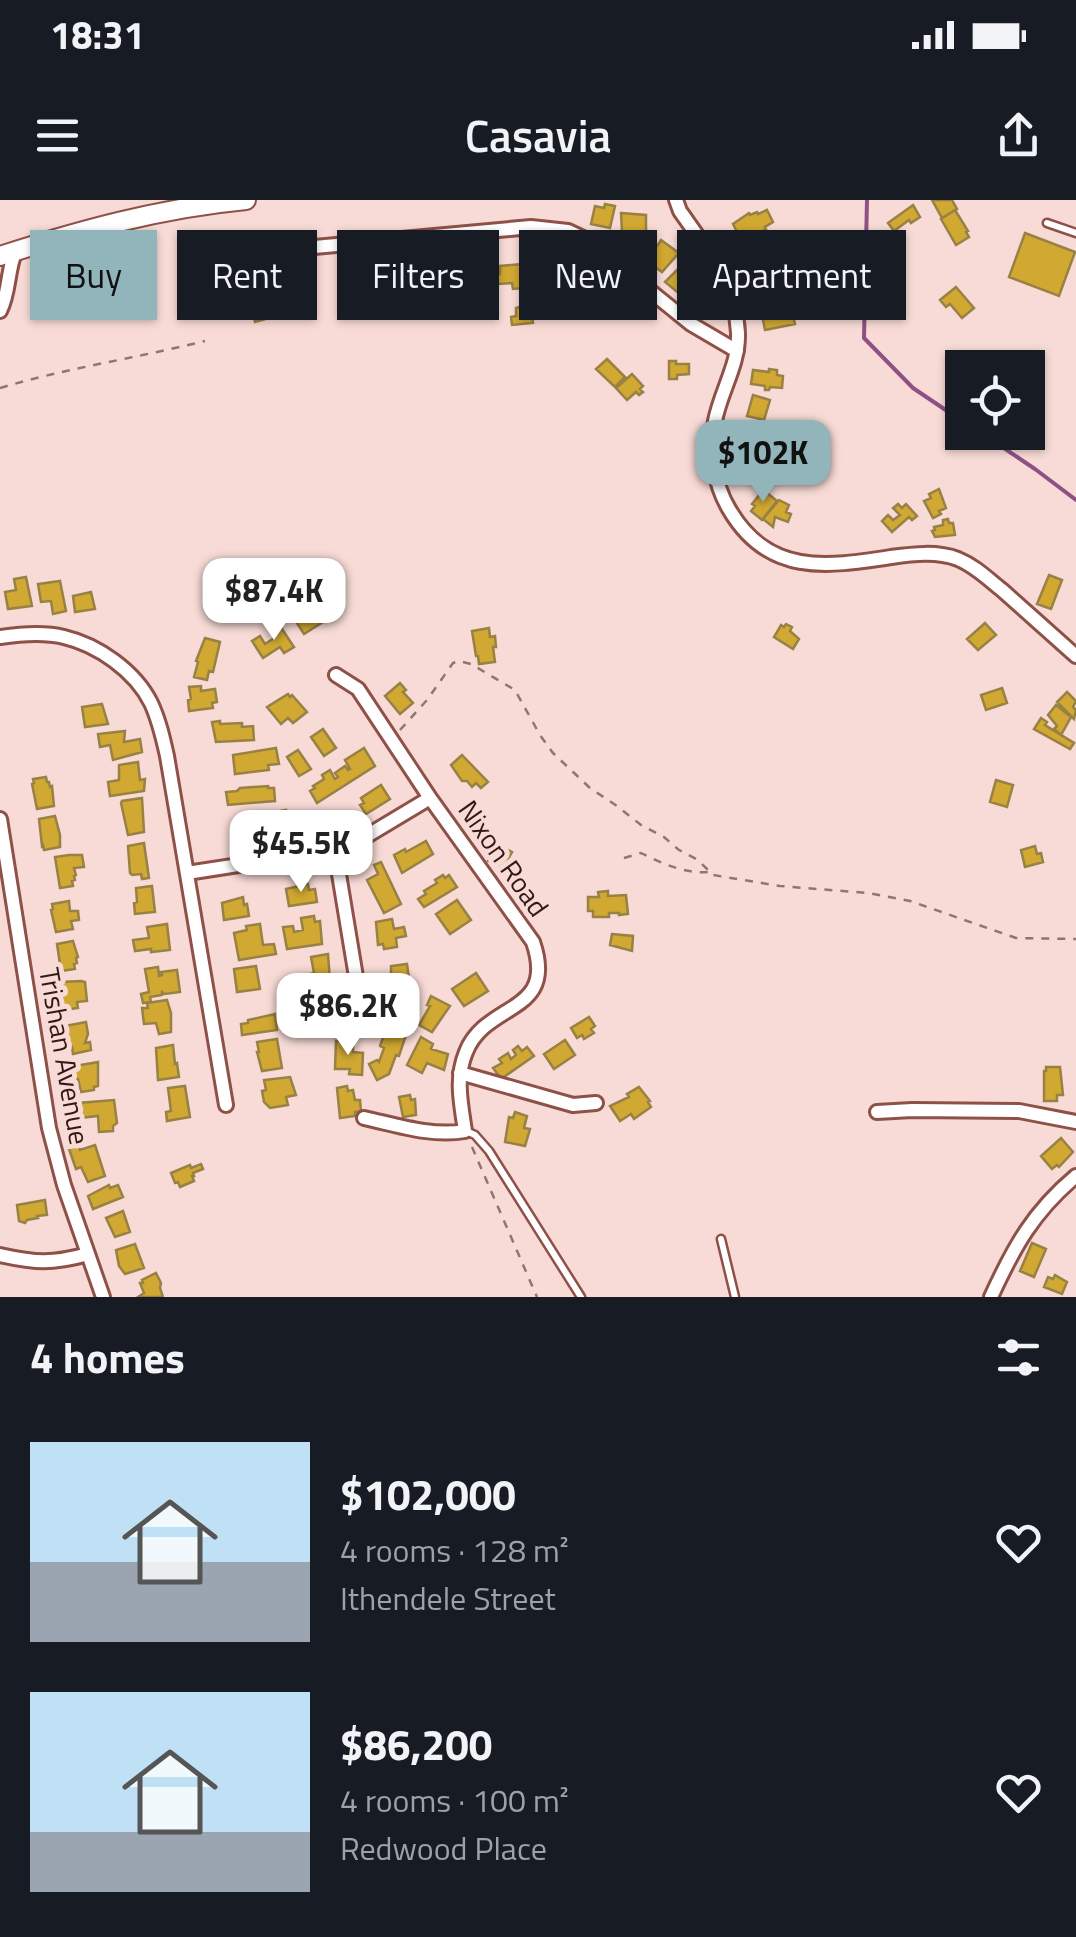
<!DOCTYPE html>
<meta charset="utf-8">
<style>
:root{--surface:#171b24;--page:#242831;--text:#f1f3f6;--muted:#9ea1a6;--accent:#92b4bb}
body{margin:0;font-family:"Titillium Web",sans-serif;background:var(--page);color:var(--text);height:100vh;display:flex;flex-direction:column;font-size:38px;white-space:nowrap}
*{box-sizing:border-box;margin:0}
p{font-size:32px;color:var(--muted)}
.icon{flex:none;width:55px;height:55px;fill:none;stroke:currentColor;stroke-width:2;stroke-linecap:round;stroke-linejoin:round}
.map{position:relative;height:1097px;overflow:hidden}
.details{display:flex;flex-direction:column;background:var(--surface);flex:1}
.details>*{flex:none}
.guide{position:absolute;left:30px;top:30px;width:1018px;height:90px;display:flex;gap:20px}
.tools{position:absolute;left:945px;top:150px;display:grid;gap:20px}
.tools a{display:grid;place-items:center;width:100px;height:100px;border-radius:0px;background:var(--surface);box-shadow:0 2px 8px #0004;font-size:50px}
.price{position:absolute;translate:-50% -85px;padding:0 22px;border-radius:20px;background:#fff;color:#222;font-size:32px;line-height:65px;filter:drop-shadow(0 2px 5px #0008)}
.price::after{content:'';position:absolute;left:50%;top:60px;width:30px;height:22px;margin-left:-15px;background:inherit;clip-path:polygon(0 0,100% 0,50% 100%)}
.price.active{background:var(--accent);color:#111}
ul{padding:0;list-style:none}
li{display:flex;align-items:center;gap:30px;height:250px;padding:0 30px}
li span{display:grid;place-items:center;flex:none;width:280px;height:200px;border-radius:0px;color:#555}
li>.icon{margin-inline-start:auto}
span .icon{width:120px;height:120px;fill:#fffc;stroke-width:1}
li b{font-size:42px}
h2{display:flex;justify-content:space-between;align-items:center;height:120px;padding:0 30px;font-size:42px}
.tag{padding:0 35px;border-radius:0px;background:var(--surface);box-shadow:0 2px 8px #0004;font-size:35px;line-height:90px}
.tag.active{background:var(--accent);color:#111}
.status{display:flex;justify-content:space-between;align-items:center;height:70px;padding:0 50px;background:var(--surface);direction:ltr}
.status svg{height:28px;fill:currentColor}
header{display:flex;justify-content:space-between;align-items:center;height:130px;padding:0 30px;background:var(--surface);font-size:45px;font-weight:600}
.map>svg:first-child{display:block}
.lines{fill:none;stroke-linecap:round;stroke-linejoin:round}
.stream{stroke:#8f5184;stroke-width:4}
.building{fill:#d1a831;stroke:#988145;stroke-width:2.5}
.lane-casing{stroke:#8e5148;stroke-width:11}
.street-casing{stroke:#8e5148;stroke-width:18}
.secondary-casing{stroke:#8e5148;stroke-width:22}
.path{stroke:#907570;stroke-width:2.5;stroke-dasharray:8 8;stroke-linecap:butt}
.lane{stroke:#fff;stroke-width:6}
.street{stroke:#fff;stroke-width:12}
.secondary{stroke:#fff;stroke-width:18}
.labels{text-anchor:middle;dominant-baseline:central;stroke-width:10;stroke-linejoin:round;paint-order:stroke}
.street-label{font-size:28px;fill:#331915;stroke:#f8dbd6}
</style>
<div class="status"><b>18:31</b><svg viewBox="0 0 49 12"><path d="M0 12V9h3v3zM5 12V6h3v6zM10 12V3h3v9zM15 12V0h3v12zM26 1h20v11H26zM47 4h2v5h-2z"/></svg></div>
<header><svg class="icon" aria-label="menu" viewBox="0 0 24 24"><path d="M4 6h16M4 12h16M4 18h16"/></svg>Casavia<svg class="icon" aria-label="share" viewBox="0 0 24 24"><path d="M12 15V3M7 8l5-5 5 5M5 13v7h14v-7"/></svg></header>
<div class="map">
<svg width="1076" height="1097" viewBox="0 0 1076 1097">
<rect width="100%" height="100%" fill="#f8dbd6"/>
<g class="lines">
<!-- stream -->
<path class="stream" d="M867,0L864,138L913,188L962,221
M980,232L1035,269L1076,300"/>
</g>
<!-- building -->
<path class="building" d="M932,0H952L957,9L942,18Z
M605,4L615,6L610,28L591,24L595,6L604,8Z
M913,5L920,17L911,23L909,20L894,31L888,23Z
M767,10L773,22L765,27L766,29L742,42L733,24L749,13L750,15L757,12L758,14Z
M955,10L968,31L966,32L969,37L956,45L941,19Z
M621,13L646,15V32H622Z
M1025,33L1075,52L1059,96L1009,77Z
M661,40L679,53L662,72L647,61Z
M761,54L767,68L750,75L744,61Z
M534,63V87L513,89L512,83L498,84L497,75L500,74V66Z
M118,64L119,67L130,65L133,83L110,86L109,65Z
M677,70L703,92L692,104L665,82Z
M956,87L974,108L962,118L950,104L946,107L940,100Z
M260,101L261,106L273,102L277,116L255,122L250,104Z
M531,104L533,123L512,125L511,117L516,116V108Z
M790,104L795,124L765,130L762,115L773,112L772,109Z
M607,159L625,177L615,187L596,169Z
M669,161H676V164H689V174L677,175V179H669Z
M769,169L777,170V175L783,176L782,188L770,187L769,190H765V186L751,184L753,170L769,172Z
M632,174L643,186L640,189L643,192L639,195L636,192L627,200L616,188Z
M753,195L770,200L764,220L747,216Z
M740,236H756V255L740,254Z
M939,289L946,308L939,311L941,314L933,318L924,301L931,298L929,294Z
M766,292L777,301L762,320L751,311L755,306L752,304L760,294L762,296Z
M779,300L789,305L786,312L791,314L788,322L775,317L773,327L763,319Z
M898,304L902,308L906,304L917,316L912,320L909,317L892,332L882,321L888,315L893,320L900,315L893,308Z
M948,319L949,323H953L955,335L935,337L932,331L935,330L934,327L943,325V320Z
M1049,375L1062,380L1051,409L1037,404Z
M26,377L32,406L8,409L5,392L16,390L14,379Z
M60,381L66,411L53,414L51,401L41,402L38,384Z
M91,392L95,409L75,412L73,396Z
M318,406L326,420L304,434L295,420Z
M985,423L996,435L978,450L967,439Z
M786,424L792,427L790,431L799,439L793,449L774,437L781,425L784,427Z
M280,426L294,447L284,453L280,447L263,458L252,441L260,436L265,444L274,438L271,432Z
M489,428L490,437L495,436L496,447H493L495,462L479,464L478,456H476L472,431Z
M205,438L220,442L213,472L209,471L207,480L194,477L198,462L196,461Z
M400,483L406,490L403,492L413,503L400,514L385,496Z
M201,486V491L215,489L217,502L212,503L213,508L189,511L188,500L191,499L189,487Z
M1002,488L1007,503L986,510L981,495Z
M1067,492L1076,501L1073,507L1076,510L1074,519L1057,502Z
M288,494L290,497L292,495L307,512L293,523L288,518L281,524L267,507Z
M102,504L108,524L85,527L82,507Z
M1056,505L1071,517L1061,535L1054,529L1057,526L1048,515Z
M1041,518L1047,522L1045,525L1074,543L1070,549L1034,529Z
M220,521V524L242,523V527L253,526L254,540L216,542L212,522Z
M323,529L336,548L324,556L311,537Z
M125,531L124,542L140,539L142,552L113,560L110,545L100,547L98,534Z
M276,548L279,564L268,565L269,570L235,574L233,555Z
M364,548L375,566L317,603L310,591L315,588L313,586L324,579L322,575L330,570L335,579L338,577L335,573L345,566L348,570L350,569L345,560Z
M298,550L311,569L299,576L287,557Z
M462,555L488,582L481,588L476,583L472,587L467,581H462L451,565Z
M138,562L140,580L145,579L144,591L110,596L108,582L119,580V565Z
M46,577L47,582H49L50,587L52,586L54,606L37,609L32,584L34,583L33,579Z
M996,580L1013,585L1007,607L990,602Z
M381,585L390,599L366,614L360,605L364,603L361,598Z
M268,586V588H274L275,601L228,605L226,592L237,591L240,588Z
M142,598L144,632L128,635L121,603L122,601Z
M286,610L289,628L250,635L247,617L280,613V611Z
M55,616L60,635V647L44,650L43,645L42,646L39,619Z
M426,641L433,654L402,673L394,655L405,649L406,652Z
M144,643L149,678L142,679L141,674L132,675L130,673L128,646Z
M496,644L512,652L503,668L488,661Z
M1035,646L1037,654L1041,653L1043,662L1025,667L1021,650Z
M69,655H82L84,667L74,668L76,675L74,676L75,680L72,681L73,686L60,688L55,657Z
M381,662L401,704L384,713L367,680L378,674L374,665Z
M443,675L445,678L449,675L457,687L424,707L418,699L426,694L424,691L437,683L435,680Z
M308,684L309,690L315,689L317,702L289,706L286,689Z
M152,686L155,712L135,714L134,703L137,702L136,688Z
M608,691V696L626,695L628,714L619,715V713H609V717H593V711H588V697H599L598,692Z
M243,697L244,705L247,704L249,716L224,720L222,703Z
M457,700L471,720L450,734L436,714Z
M69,701L70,711H78L79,720L71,721L73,729L56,732L51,710L53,709L52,704Z
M314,716L315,722L320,721L322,744L287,749L283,727L293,726L294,732L303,730L301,718Z
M392,719L394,729L404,727L406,736L396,738L397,747L384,749L383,744L378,745L376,722Z
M167,724L170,750L151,752V749L135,751L133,740L149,738L147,727Z
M260,724L263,745L274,744L276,754L239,760L234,733L247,730L246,726Z
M612,734L633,736L632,751L610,745Z
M73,741L78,757L76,758L77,763L74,764L75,769L61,771L57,744Z
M328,754L330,781L312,785L310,774L314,773L311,757Z
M407,764L411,792L398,794L397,788L394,789L391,784V766Z
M256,766L260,789L237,792L234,769Z
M158,767L159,776L162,775L161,772L177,770L180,792L165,794L162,792V795L150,797L151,802L143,803L141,794L149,792L145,769Z
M476,773L488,791L464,806L452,789Z
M81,781L85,782L87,801L77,802L78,808L63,810L62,800H61V782Z
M310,791H326L324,825H321L319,836H310L308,810V792Z
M431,796L450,806L432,832L419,825L430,806L427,805Z
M167,800L171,813V832L159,834L156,823L144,824L142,808H148L147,803Z
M275,814L277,830L242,835L241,824L248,823V820Z
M589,817L595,826L591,829L594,833L584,839L582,835L577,838L571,828Z
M86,822L88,834L85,843L90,842L91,850L73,854L72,847L67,848L65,826Z
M392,827L407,832L399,856L396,855L389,874L377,880L369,864L377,860L379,862L384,848L380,846L384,835L389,836Z
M421,837L433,844L431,849L448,854L444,870L427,863L422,873L407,865Z
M277,839L282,868L262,871L257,852H259L257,842Z
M343,840H353V852L363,853L362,875L349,874L350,869H335L336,841L343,842Z
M565,840L575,855L554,869L544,854Z
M173,845L175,864L177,863L179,877L158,880L156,848Z
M518,846L522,851L527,847L534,856L501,879L493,868L502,863L499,859L508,853L511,859L516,855L513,850Z
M98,862V886L94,887V890L81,892L78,879L71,880L69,867Z
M1046,867H1060L1063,895H1057V901H1044V871H1046Z
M290,877L296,895L286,897L288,905L270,908L264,902L262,891L266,890L264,880Z
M185,886L190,917L167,921L166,912L171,911L168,888Z
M347,886L348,891L353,890L355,900H360L361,911L355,912V916L340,918L337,888Z
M639,887L650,901L648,902L651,907L634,919L631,914L620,921L610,906L629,897L627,894Z
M410,895L411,900L415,899L416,915L403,917L399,897Z
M114,900L117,923L113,926V931L99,932L98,916L79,918L78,903Z
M515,912L527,916L524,928L530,929L525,946L505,942L509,917L513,918Z
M1061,938L1073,952L1059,967L1057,965L1052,969L1041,956Z
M95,945L105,976L88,982L81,967L76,969L69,949L79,946L80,950Z
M201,964L203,969L193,973L194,976H192L194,981L180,987L178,982L175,983L171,973L190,965L191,968Z
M109,985L110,988L118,985L123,997L93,1009L88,996Z
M45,1000L47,1015L37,1016L38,1018L27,1020L25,1023L19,1021L17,1005Z
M123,1011L130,1032L115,1037L106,1018Z
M1032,1043L1046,1049L1034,1077L1020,1071Z
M135,1044L144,1068L125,1074L119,1066L116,1050Z
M156,1073L161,1083L160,1088L163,1097H138L144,1093L140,1083H143L142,1080Z
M1055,1075L1067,1082L1062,1094L1044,1087L1048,1077L1053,1079Z"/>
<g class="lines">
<!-- lane casing -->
<g class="lane-casing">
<path id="lane" d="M1047,23L1076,33
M487,32L492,76
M466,931L475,935L489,951L581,1097
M721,1039L735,1097"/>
</g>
<!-- street casing -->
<g class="street-casing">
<path id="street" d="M676,0L680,11C706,48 736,85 738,133C739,165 721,190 715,221C709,249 714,284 729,309C768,376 826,367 891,357C913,354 937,351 958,359C975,366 988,379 1002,390C1027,412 1051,434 1076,456
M228,55L531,27L568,31L587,40L691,124L737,151
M0,111C10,91 7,70 16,50
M0,437C20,434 44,432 64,437C98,445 135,471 151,503C159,520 163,538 167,556L226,905
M336,475L358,489L430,598L533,742C558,815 486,801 466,852C455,878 461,904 465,931C432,937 396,925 364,918
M0,619L49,928L64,985L103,1097
M335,650L361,807
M187,673L335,650L360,640L430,598
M460,873L573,905L596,903
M877,912L912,910L1019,911L1076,922
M0,1055C36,1063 52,1064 88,1054
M991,1097C1014,1047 1033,1012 1076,976"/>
</g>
<!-- secondary casing -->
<g class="secondary-casing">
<path id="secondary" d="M0,56C81,30 161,8 246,0"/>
</g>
<!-- path -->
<path class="path" d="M0,188C67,168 137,158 205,141
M400,530L427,500L453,463L459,461L471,464L515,490L540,535L553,553L590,588L617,606L641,625L664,637L679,650L698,660L713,675L780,686L868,693L910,701L1016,738L1076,739
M624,658L641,653C661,663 685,674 708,672
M472,947L537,1097"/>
<!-- lane -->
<use href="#lane" class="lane"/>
<!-- street -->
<use href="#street" class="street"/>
<!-- secondary -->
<use href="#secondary" class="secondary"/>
</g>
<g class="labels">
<!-- street labels -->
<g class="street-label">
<text transform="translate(504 658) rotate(55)">Nixon Road</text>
<text transform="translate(65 856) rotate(80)">Trishan Avenue</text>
</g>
</g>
</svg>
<div class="tools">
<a><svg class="icon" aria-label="locate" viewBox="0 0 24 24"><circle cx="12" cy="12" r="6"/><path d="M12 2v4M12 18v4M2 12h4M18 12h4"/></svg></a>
</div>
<b class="price active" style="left:763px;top:305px">$102K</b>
<b class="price" style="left:274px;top:443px">$87.4K</b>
<b class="price" style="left:301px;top:695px">$45.5K</b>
<b class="price" style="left:348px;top:858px">$86.2K</b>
<div class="guide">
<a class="tag active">Buy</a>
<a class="tag">Rent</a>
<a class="tag">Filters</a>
<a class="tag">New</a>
<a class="tag">Apartment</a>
</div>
</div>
<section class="details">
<h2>4 homes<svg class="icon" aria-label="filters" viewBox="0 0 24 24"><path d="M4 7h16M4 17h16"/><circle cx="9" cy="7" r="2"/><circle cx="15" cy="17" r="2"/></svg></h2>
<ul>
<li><span style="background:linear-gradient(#bfe0f5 60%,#9aa5b1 0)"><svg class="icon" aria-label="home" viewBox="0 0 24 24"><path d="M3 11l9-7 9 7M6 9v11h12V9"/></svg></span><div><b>$102,000</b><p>4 rooms · 128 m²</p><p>Ithendele Street</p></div><svg class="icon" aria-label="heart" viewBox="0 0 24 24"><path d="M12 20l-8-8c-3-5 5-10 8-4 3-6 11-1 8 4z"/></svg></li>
<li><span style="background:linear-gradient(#bfe0f5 70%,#9aa5b1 0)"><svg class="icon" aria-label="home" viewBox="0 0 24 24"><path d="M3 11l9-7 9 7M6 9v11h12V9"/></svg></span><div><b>$86,200</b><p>4 rooms · 100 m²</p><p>Redwood Place</p></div><svg class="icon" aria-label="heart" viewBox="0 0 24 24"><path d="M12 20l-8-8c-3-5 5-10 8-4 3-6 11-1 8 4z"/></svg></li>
</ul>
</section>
